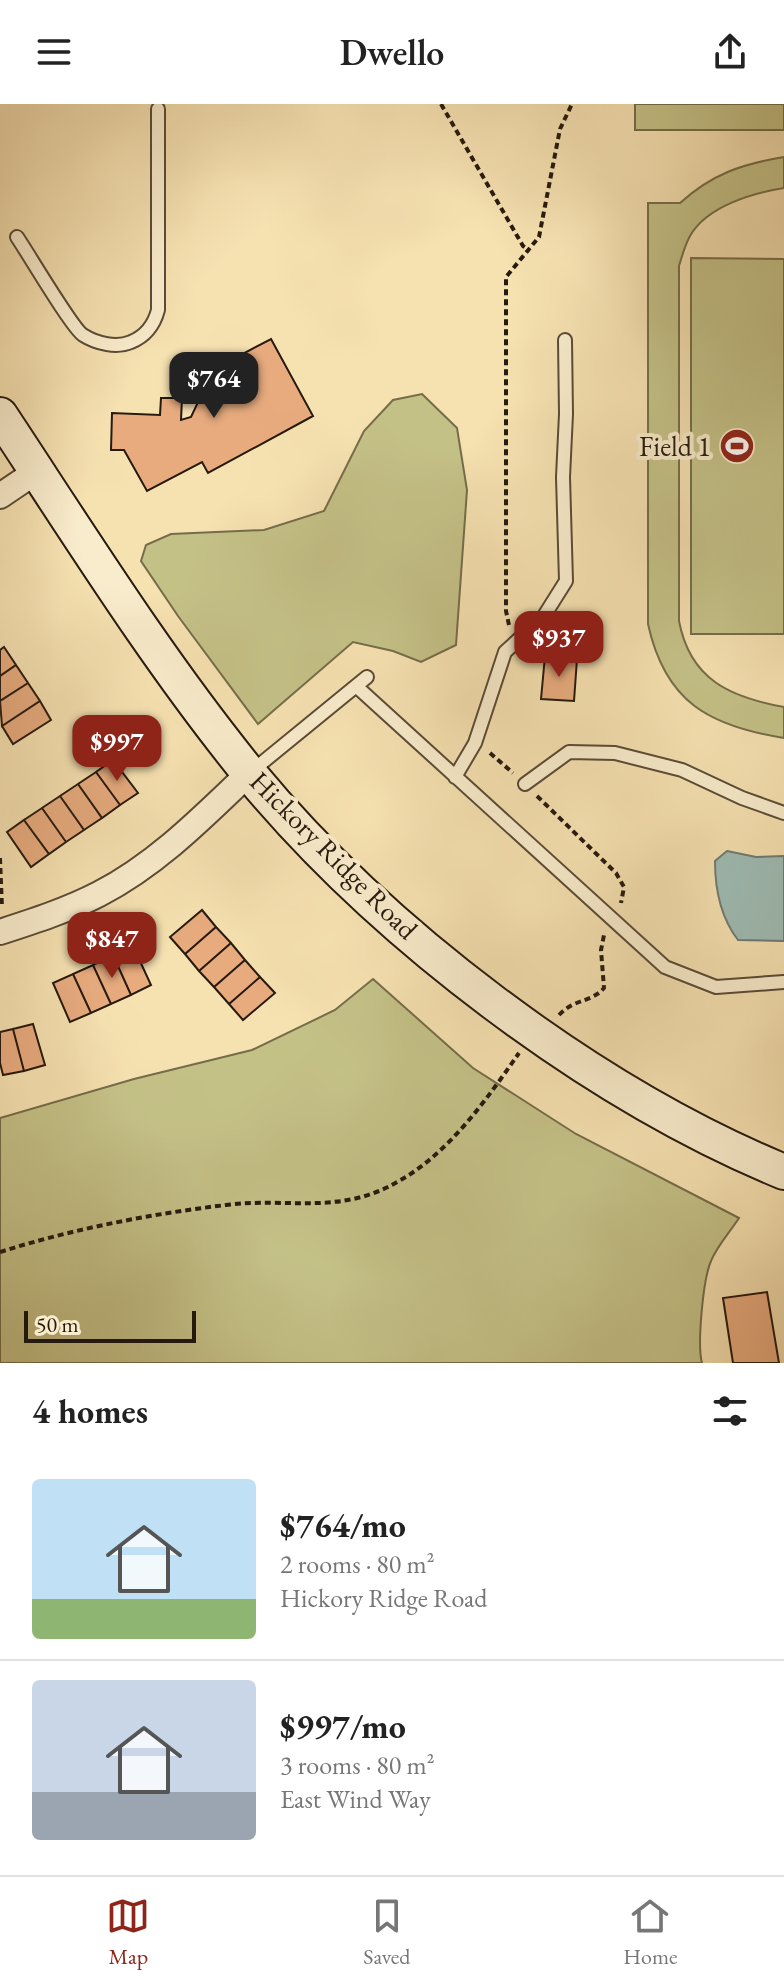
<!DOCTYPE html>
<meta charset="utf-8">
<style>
:root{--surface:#fff;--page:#f6f6f6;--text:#222;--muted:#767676;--line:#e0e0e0;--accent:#8f2418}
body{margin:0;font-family:"EB Garamond",serif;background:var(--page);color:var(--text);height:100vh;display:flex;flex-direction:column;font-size:30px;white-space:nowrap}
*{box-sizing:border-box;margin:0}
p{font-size:26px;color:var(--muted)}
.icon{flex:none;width:44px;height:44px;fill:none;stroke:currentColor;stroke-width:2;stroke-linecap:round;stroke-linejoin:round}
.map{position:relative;height:1259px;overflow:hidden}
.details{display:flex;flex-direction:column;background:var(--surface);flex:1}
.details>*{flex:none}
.scale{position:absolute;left:24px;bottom:20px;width:172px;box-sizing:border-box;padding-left:8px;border:4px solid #26190e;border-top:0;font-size:22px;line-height:28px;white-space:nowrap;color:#26190e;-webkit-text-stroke:6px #f9eccc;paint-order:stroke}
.price{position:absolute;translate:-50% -68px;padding:0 18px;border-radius:16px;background:var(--accent);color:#fff;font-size:26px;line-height:52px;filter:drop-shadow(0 2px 4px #0008)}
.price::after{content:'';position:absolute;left:50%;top:48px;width:24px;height:18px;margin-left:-12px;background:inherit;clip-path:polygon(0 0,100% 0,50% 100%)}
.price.current{background:#222;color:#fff}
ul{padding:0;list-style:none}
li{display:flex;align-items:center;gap:24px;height:200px;padding:0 32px}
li+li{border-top:2px solid var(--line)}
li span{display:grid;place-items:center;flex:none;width:224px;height:160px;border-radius:8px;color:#555}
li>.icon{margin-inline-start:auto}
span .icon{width:96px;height:96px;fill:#fffc;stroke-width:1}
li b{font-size:34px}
h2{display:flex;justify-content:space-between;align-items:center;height:96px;padding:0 32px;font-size:34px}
header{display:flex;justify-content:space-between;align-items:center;height:104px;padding:0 32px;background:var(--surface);font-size:36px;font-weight:600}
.menu{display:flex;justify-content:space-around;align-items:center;height:112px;border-top:2px solid var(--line);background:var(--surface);font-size:22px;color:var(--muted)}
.menu a{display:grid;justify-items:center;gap:4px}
.menu .current{color:var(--accent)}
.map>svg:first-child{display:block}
.green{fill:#c4c187;stroke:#756d4a;stroke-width:2}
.water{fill:#9ebcb4;stroke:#6e7b72;stroke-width:2}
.building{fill:#e7ab7e;stroke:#26190e;stroke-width:2}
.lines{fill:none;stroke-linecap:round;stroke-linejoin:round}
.lane-casing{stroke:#5a4b37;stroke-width:16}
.street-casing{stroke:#5a4b37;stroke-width:28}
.secondary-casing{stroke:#26190e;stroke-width:38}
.path{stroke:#26190e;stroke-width:4;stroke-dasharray:6 4;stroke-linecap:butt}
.lane{stroke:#f9eccc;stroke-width:12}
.street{stroke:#f9eccc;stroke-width:24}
.secondary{stroke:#f9eccc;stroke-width:34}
.labels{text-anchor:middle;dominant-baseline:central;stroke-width:8;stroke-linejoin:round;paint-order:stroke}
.poi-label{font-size:28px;fill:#26190e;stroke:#f9eccc;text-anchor:end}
.street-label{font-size:28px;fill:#26190e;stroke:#f9eccc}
</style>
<header><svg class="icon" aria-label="menu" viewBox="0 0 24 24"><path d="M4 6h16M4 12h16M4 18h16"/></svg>Dwello<svg class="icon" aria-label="share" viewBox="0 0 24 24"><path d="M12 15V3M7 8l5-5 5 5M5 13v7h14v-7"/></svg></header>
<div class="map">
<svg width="784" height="1259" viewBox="0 0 784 1259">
<rect width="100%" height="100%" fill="#f6e1b1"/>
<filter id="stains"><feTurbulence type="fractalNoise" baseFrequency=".0025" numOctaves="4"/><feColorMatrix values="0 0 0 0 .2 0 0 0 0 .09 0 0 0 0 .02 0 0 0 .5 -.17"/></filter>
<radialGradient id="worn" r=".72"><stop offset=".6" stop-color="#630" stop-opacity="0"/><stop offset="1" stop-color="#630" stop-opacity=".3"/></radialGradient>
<!-- green -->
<path class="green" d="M635,0H784V26H635Z
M784,53V84C753,89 707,102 690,132C685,141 682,152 679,162V517C690,575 729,593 784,603V634C709,622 665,598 648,520V99H680C712,70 742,60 784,53Z
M691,154L784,155V530H691Z
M422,290L457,324L467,386L456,541L421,558L393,547L353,538L258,620L178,512L141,457L146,441L171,430L264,426L324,407L364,327L393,296Z
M373,875L473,964L576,1030L739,1114C730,1128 717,1142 711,1157C703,1175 697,1241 702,1259H0V1014L134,975L252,946L335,906Z"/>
<!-- water -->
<path class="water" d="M727,747L756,753L784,752V837L738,836C721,814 715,785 715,757Z"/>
<!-- building -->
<path class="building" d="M271,235L313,312L208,369L202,358L147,387L124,346H111L112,309L160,311L161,294H182L181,316L191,313L199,296L212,285L228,282L218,263Z
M4,543L16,561L0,572V546Z
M545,552L577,555L574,597L541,595Z
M16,561L28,579L0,597V572Z
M28,579L40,597L2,622L0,597Z
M40,597L51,616L13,640L2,622Z
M113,656L138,689L120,701L96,668Z
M96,668L120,701L102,714L78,680Z
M78,680L102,714L84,726L60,692Z
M60,692L84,726L66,738L42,704Z
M42,704L66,738L49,750L24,716Z
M24,716L49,750L31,763L7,728Z
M202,806L216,823L185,850L170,833Z
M216,823L231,839L199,867L185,850Z
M231,839L245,856L214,883L199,867Z
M133,842L151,881L131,891L113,851Z
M113,851L131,891L111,900L93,861Z
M245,856L260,873L229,900L214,883Z
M93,861L111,900L91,909L73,870Z
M73,870L91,909L70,918L53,879Z
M260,873L275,889L243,916L229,900Z
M33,920L45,961L24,967L13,925Z
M13,925L24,967L3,971L0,959V928Z
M767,1188L779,1259H733L723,1194Z"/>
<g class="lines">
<!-- lane casing -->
<g class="lane-casing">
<path id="lane" d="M17,133C28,149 72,224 83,231C97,240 117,244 131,238C146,232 154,221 158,206V5
M356,582L665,863L716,883L784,878
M252,667L367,573
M455,673L475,639L505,548L544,512L566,477L563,373L566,310L565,236
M525,680L569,648L615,649L682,666L742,694L784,709"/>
</g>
<!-- street casing -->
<g class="street-casing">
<path id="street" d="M0,392L37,367
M0,828C34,817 68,806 99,790C157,760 203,713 249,669"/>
</g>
<!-- secondary casing -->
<g class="secondary-casing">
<path id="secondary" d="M0,311C80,432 157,556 249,669C381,829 592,989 784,1068"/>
</g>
<!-- path -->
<path class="path" d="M441,0L523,142L530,147
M509,521L506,507V173L539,133L560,25L572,0
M490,649L513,669
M537,692L616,769L624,783L621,799
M0,754L2,804
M559,911C575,894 591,899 604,884L601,846L604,831
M0,1148C73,1125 150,1110 226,1101C288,1093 340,1112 399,1077C449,1049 487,995 519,949"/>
<!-- lane -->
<use href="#lane" class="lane"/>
<!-- street -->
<use href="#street" class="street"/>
<!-- secondary -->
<use href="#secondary" class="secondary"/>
</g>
<!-- icons -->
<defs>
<g id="stadium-disc" transform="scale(1.8)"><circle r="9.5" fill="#8f2418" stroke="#f9eccc"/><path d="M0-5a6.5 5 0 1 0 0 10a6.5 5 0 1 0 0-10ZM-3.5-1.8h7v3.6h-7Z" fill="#fff"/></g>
</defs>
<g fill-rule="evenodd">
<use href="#stadium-disc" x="737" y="342"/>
</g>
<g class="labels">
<!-- poi labels -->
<g class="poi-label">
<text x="711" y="342">Field 1</text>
</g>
<!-- street labels -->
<g class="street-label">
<text transform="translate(334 751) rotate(45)">Hickory Ridge Road</text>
</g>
</g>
<rect width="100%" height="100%" filter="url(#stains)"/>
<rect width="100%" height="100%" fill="url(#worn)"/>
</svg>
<div class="scale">50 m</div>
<b class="price current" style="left:214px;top:316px">$764</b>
<b class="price" style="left:559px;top:575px">$937</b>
<b class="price" style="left:117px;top:679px">$997</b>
<b class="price" style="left:112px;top:876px">$847</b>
</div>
<section class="details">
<h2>4 homes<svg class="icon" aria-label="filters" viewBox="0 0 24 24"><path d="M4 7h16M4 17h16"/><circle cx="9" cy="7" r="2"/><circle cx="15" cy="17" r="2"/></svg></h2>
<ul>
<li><span style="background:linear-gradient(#bfe0f5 75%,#8fb573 0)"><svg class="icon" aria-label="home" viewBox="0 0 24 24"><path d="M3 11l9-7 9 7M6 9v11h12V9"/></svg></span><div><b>$764/mo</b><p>2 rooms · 80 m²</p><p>Hickory Ridge Road</p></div></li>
<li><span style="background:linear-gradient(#c9d6e8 70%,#9aa5b1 0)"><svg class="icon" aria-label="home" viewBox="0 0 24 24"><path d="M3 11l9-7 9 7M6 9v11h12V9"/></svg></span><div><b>$997/mo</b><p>3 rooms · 80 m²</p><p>East Wind Way</p></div></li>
</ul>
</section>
<nav class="menu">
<a class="current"><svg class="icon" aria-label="map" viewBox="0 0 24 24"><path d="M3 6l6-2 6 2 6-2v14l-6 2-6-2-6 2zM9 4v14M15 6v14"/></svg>Map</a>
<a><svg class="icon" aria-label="saved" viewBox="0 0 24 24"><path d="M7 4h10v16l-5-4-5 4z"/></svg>Saved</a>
<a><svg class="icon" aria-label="home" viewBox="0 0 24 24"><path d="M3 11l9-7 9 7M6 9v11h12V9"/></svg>Home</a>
</nav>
